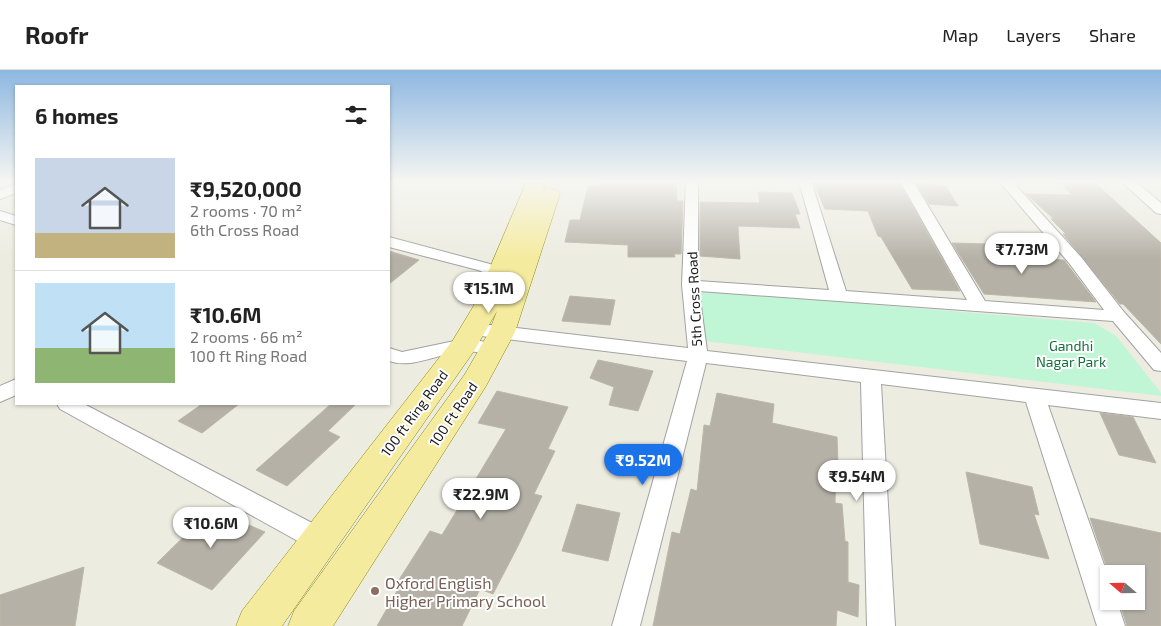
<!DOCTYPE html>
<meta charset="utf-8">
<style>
:root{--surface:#fff;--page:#f6f6f6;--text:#222;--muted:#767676;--line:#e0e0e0;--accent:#1a73e8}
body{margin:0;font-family:"Exo 2",sans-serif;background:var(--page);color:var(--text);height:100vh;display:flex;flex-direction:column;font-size:19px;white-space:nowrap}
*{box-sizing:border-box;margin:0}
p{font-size:16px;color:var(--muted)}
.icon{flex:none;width:28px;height:28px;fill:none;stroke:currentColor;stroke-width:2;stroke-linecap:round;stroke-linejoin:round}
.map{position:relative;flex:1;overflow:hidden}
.panel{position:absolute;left:15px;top:15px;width:375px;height:320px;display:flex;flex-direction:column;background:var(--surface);border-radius:0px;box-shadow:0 1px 4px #0004}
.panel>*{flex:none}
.needle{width:32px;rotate:290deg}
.tools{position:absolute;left:1100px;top:495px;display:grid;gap:10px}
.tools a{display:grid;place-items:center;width:45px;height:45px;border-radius:0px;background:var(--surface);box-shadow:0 1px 4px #0004;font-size:25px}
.price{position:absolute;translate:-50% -42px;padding:0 11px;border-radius:18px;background:#fff;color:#222;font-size:16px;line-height:32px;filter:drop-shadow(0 1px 2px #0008)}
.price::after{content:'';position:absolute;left:50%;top:30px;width:15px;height:11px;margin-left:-8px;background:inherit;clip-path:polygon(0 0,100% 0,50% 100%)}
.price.on{background:var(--accent);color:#fff}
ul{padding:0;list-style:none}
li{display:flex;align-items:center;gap:15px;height:125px;padding:0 20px}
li+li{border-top:1px solid var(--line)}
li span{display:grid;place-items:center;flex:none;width:140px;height:100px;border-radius:0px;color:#555}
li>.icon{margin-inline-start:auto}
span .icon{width:60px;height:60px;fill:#fffc;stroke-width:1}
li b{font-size:21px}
h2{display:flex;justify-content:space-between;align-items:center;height:60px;padding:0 20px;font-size:21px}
header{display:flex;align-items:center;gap:30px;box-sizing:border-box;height:70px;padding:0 25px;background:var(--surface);border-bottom:1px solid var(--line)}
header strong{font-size:24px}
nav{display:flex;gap:28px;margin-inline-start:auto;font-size:18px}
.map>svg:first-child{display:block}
.park{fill:#c0f5d5}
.building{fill:#b5b1a7;stroke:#bcb7a5}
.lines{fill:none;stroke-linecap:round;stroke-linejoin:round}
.street-casing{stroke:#a2a2a2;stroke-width:2}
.primary-casing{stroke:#88870a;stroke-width:1}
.street{fill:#fff;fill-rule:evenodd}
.primary{fill:#f5eb9e;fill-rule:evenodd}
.education-dot{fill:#8d6e63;stroke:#fff;stroke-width:2}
.labels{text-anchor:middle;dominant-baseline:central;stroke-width:4;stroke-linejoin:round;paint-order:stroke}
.street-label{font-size:14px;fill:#1b1b1b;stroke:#fff}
.park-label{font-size:14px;fill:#127039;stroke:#fff}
.near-education-label{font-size:16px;fill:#785e54;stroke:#fff;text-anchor:start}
</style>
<header>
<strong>Roofr</strong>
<nav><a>Map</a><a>Layers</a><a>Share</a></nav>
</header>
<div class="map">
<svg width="1161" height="556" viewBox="0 0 1161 556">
<rect width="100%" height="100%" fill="#ecece1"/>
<!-- park -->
<path class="park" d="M688,219L1094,253L1116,266L1161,323V326L697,270Z"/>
<!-- building -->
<path class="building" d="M598,111H676L677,131H683L681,184H674L675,187H628V175L565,172L570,150H580L588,116H598Z
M813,111L899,112L960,221L912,219L881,167L878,166L868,141L825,139Z
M1059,111H1093L1161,173V274L1123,234H1120L1063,164H1066L1051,149H1054L1026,124L1072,125Z
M916,113L946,116L958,136L929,134Z
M758,122L792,123L800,144H795L800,158L738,156L740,189L700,186V132L758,133H760Z
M952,173L989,174L998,187L1064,190L1096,232L984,224Z
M389,181L419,190L389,214Z
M570,226L615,230L610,255L562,251Z
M598,290L653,301L638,341L609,335L614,317L590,308Z
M497,321L568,337L548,379L555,381L534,424L542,426L518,476L493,524L480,519L462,556H377L401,514L397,513L430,461L442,465L506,359L478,353Z
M717,323L774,334L772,353L837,367L838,395L836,394L835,433L842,434L845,471L848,472V512L859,515L858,547L837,540L836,556H653L672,462L680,464L691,419L697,421L704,355L710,356Z
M202,334H239L202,363L178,351Z
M331,334H356L328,361L340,367L287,416L256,400Z
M1100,343L1133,347L1156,393L1119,385Z
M966,402L1032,417L1039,445L1034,444L1049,489L980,474Z
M577,434L620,443L608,491L562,481Z
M212,439L265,462L212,520L157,493Z
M1090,448L1161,463V556H1127L1119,531H1136V504H1109Z
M84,497L75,556H0V525Z"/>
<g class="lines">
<!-- street casing -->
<g class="street-casing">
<path id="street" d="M686,111H698V211L829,220L799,111H811L846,221L967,230L900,111H913L985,231L1104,240L1069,193L999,111H1012L1081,187L1124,242L1161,283V301L1154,300L1113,251L699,221L707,281L1161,333V349L1048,335L1109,509V531H1117L1125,556H1097L1026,332L881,314L895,556H867L861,312L706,293L640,556H612L687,291L473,265L467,263L464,259L467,255L473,253L688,278L682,215Z
M1121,111H1135L1161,133V144L1156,143Z
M16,114V123L0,129V120Z
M0,141L16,146V155L0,150Z
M389,167L490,194L507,204L499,209L478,200L389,177Z
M464,269L502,274L504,278L502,282C489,286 476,280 462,281C438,284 412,299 389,291V278L402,282Z
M16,309V325L0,332V316Z
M57,334H84L314,454L327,466L331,474L327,482L318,485L309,482L296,470L60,339Z"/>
</g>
<!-- primary casing -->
<g class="primary-casing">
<path id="primary" d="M527,111H546L543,120L550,118L557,120L560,124L515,262L486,316L333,556H288L294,541L465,304L489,262L497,241L474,281L282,556H236L242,541L453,270L473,237Z"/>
</g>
<!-- street -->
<use href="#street" class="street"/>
<!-- primary -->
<use href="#primary" class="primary"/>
</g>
<!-- sky -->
<linearGradient id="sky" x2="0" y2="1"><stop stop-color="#8db7e1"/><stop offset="0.59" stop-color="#f6f6f2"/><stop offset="1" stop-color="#f6f6f2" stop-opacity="0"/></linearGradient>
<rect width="1161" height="189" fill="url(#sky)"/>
<!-- markers -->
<circle class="education-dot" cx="375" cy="521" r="5"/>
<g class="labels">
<!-- street labels -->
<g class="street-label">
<text transform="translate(694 229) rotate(-93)">5th Cross Road</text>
<text transform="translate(414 343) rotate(-54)">100 ft Ring Road</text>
<text transform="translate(453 344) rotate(-56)">100 Ft Road</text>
</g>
<!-- park labels -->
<g class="park-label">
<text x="1071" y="275">Gandhi<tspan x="1071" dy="16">Nagar Park</tspan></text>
</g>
<!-- near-education labels -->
<g class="near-education-label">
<text x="385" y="512">Oxford English<tspan x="385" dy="18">Higher Primary School</tspan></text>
</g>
</g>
</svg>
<div class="tools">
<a><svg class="needle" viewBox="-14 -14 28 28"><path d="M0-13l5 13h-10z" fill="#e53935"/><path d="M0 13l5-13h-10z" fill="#767676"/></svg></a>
</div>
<b class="price" style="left:1022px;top:205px">₹7.73M</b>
<b class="price" style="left:489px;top:244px">₹15.1M</b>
<b class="price on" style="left:643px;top:416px">₹9.52M</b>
<b class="price" style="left:857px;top:432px">₹9.54M</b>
<b class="price" style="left:481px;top:450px">₹22.9M</b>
<b class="price" style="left:211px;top:479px">₹10.6M</b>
<section class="panel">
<h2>6 homes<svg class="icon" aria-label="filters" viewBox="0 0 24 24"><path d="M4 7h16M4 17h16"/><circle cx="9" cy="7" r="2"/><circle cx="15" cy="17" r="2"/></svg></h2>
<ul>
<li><span style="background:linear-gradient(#c9d6e8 75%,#c2b280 0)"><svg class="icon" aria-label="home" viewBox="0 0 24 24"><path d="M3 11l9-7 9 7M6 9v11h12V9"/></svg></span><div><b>₹9,520,000</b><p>2 rooms · 70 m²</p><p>6th Cross Road</p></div></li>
<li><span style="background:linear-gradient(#bfe0f5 65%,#8fb573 0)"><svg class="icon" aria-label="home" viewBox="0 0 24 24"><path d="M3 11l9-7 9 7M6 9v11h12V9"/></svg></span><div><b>₹10.6M</b><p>2 rooms · 66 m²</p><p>100 ft Ring Road</p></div></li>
</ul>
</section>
</div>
